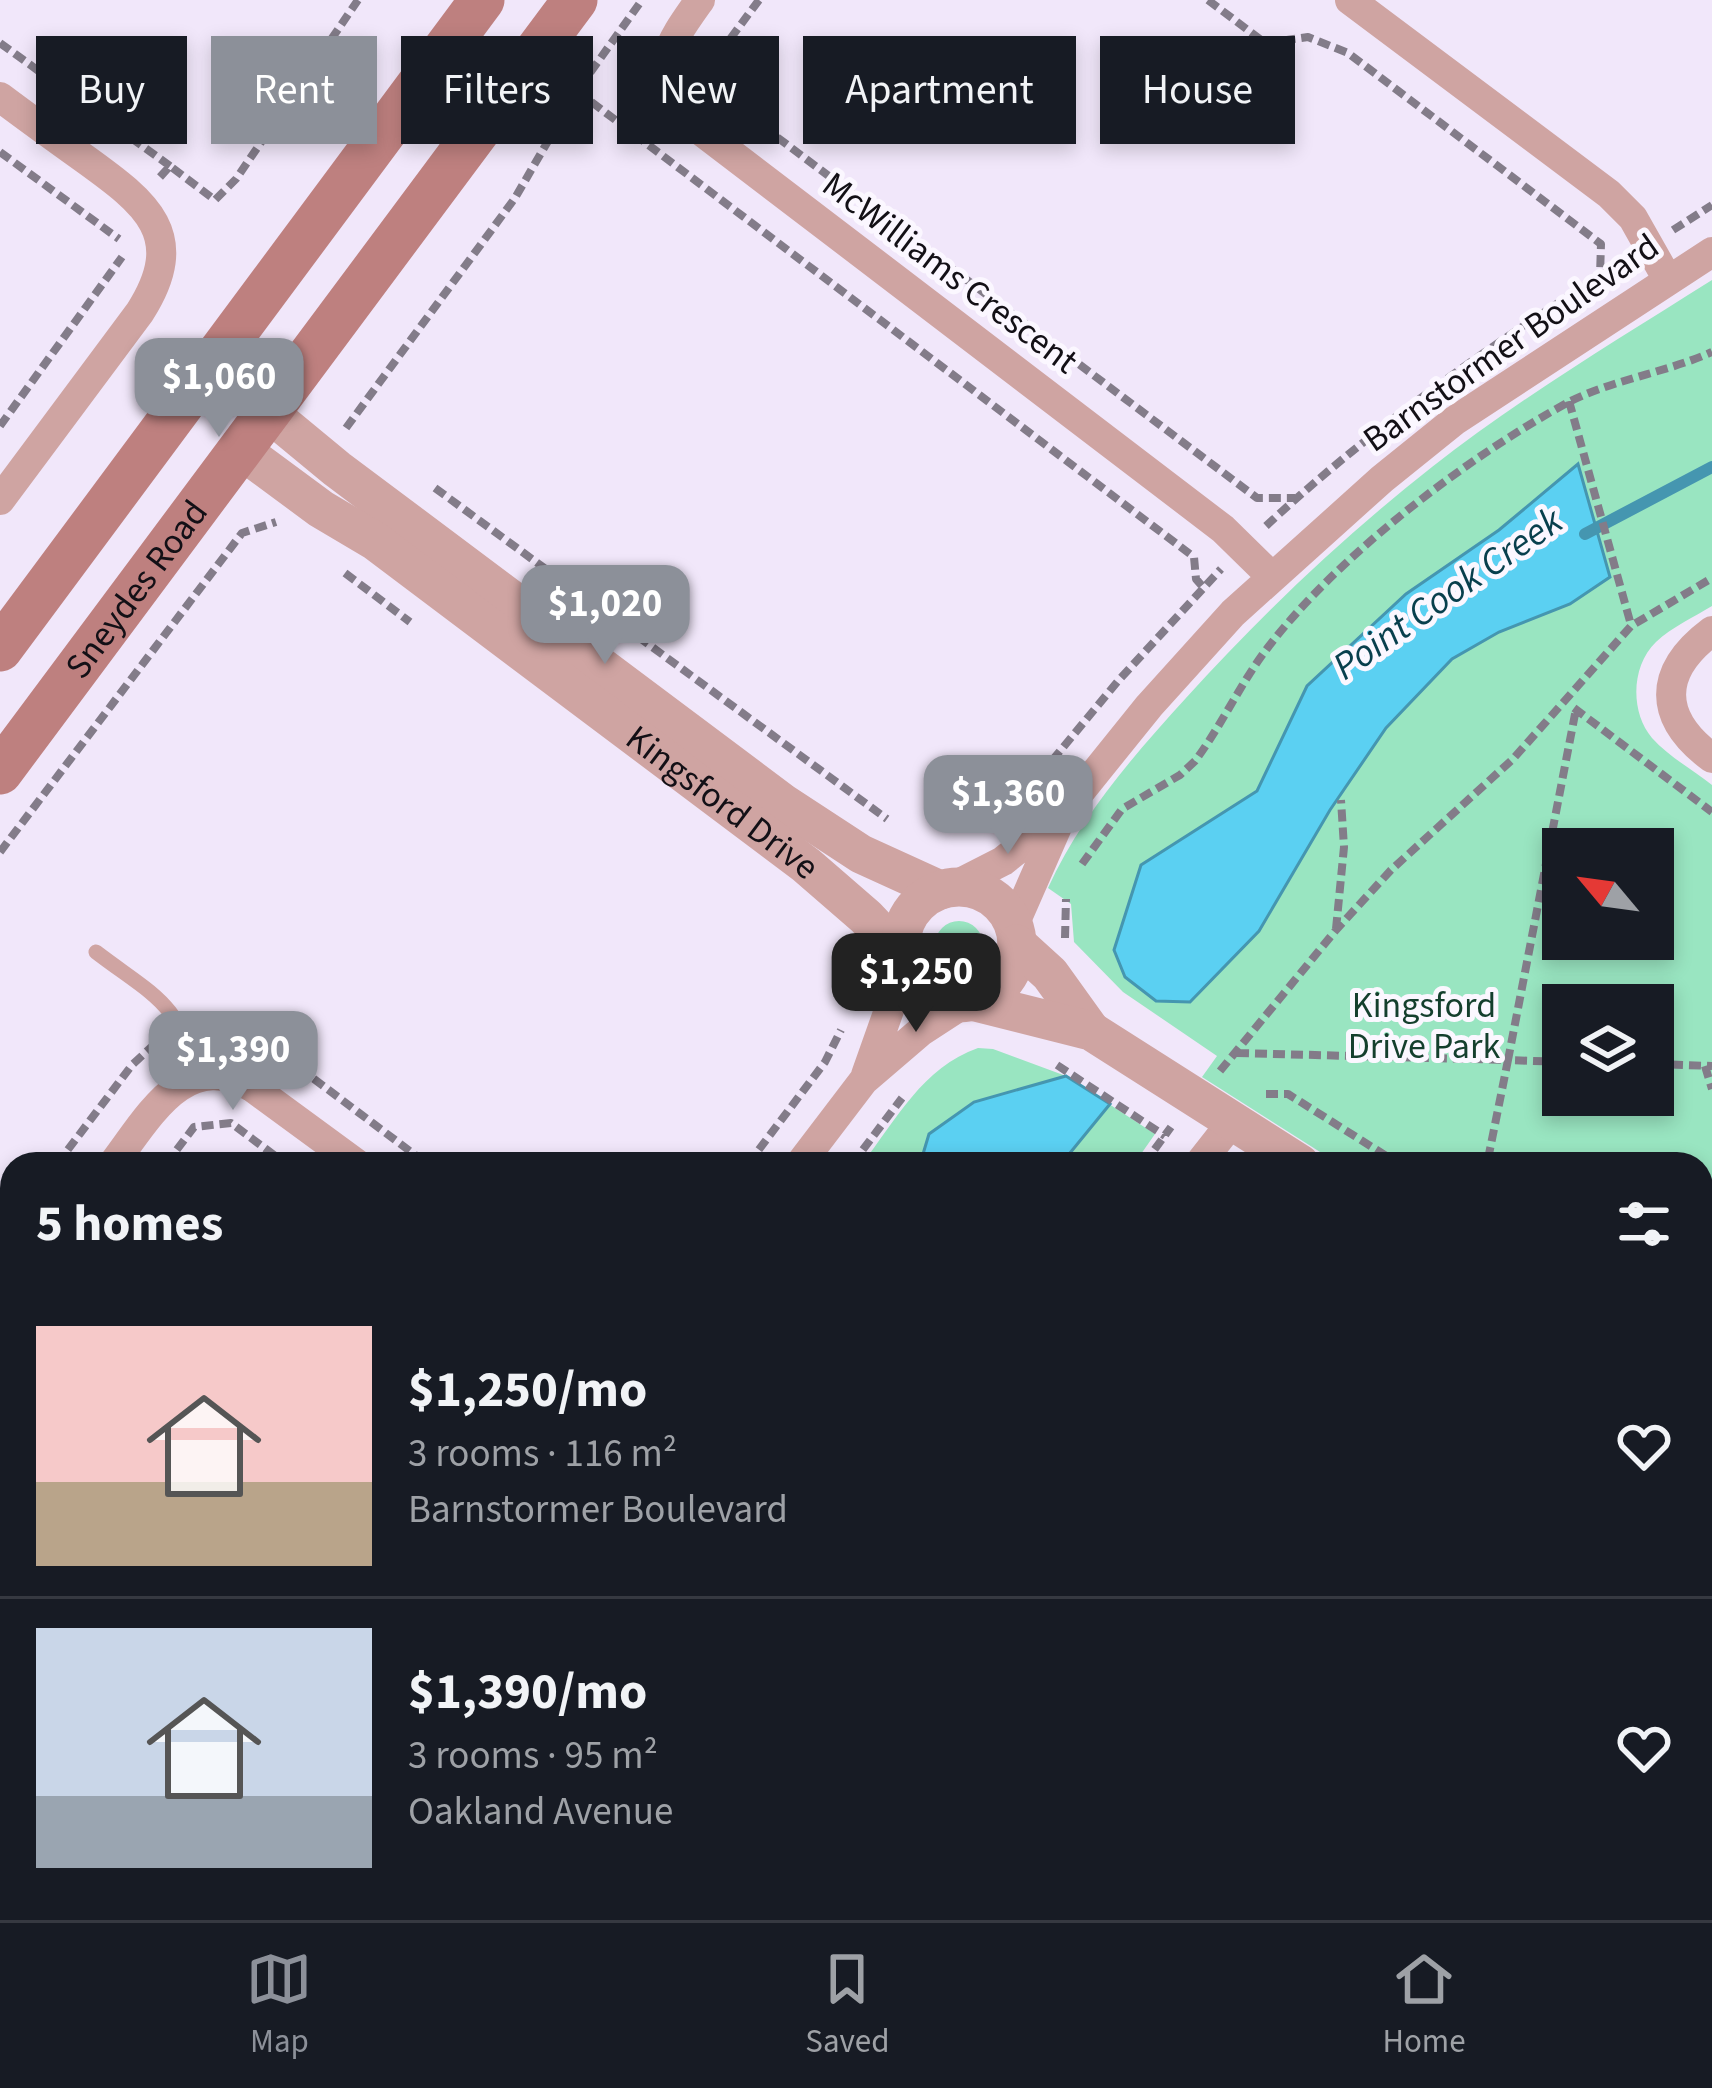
<!DOCTYPE html>
<meta charset="utf-8">
<style>
:root{--surface:#171b24;--page:#20242c;--text:#f1f3f6;--muted:#9ea1a6;--line:#363941;--accent:#8c9099}
body{margin:0;font-family:"Source Sans 3",sans-serif;background:var(--page);color:var(--text);height:100vh;display:flex;flex-direction:column;font-size:45px;white-space:nowrap}
*{box-sizing:border-box;margin:0}
p{font-size:39px;color:var(--muted)}
.icon{flex:none;width:66px;height:66px;fill:none;stroke:currentColor;stroke-width:2;stroke-linecap:round;stroke-linejoin:round}
.map{position:relative;flex:1;overflow:hidden}
.side{position:absolute;left:0px;top:1152px;width:1713px;height:768px;display:flex;flex-direction:column;background:var(--surface);border-radius:36px 36px 0 0;box-shadow:0 6px 18px #0003}
.side>*{flex:none}
.top-card{position:absolute;left:36px;top:36px;width:1641px;height:108px;display:flex;gap:24px}
.needle{width:78px;rotate:299deg}
.buttons{position:absolute;left:1542px;top:828px;display:grid;gap:24px}
.buttons a{display:grid;place-items:center;width:132px;height:132px;border-radius:0px;background:var(--surface);box-shadow:0 6px 18px #0003;font-size:60px}
.price{position:absolute;translate:-50% -102px;padding:0 27px;border-radius:24px;background:var(--accent);color:#fff;font-size:39px;line-height:78px;filter:drop-shadow(0 3px 6px #0008)}
.price::after{content:'';position:absolute;left:50%;top:72px;width:36px;height:27px;margin-left:-18px;background:inherit;clip-path:polygon(0 0,100% 0,50% 100%)}
.price.selected{background:#222;color:#fff}
ul{padding:0;list-style:none}
li{display:flex;align-items:center;gap:36px;height:300px;padding:0 36px}
li+li{border-top:3px solid var(--line)}
li span{display:grid;place-items:center;flex:none;width:336px;height:240px;border-radius:0px;color:#555}
li>.icon{margin-inline-start:auto}
span .icon{width:144px;height:144px;fill:#fffc;stroke-width:1}
li b{font-size:51px}
h2{display:flex;justify-content:space-between;align-items:center;height:144px;padding:0 36px;font-size:51px}
.pill{padding:0 42px;border-radius:0px;background:var(--surface);box-shadow:0 6px 18px #0003;font-size:42px;line-height:108px}
.pill.selected{background:var(--accent);color:#fff}
.tabs{display:flex;justify-content:space-around;align-items:center;height:168px;border-top:3px solid var(--line);background:var(--surface);font-size:33px;color:var(--muted)}
.tabs a{display:grid;justify-items:center;gap:6px}
.tabs .selected{color:var(--accent)}
.map>svg:first-child{display:block}
.green{fill:#99e5c1;fill-rule:evenodd}
.water{fill:#5bd0f2;stroke:#4596b0;stroke-width:3}
.lines{fill:none;stroke-linecap:round;stroke-linejoin:round}
.stream{stroke:#4596b0;stroke-width:12}
.path{stroke:#837c89;stroke-width:8;stroke-dasharray:12 6;stroke-linecap:butt}
.service{stroke:#cfa4a2;stroke-width:15}
.minor{stroke:#cfa4a2;stroke-width:30}
.tertiary{stroke:#cfa4a2;stroke-width:39}
.secondary{stroke:#be807f;stroke-width:45}
.labels{text-anchor:middle;dominant-baseline:central;stroke-width:10;stroke-linejoin:round;paint-order:stroke}
.street-label{font-size:36px;fill:#131016;stroke:#fbf7ff}
.park-label{font-size:36px;fill:#143f2d;stroke:#fbf7ff}
.water-label{font-size:39px;font-style:italic;fill:#083f4d;stroke:#fbf7ff}
</style>
<div class="map">
<svg width="1712" height="1920" viewBox="0 0 1712 1920">
<rect width="100%" height="100%" fill="#f1e7fa"/>
<!-- green -->
<path class="green" d="M1712,280V606C1694,617 1672,627 1656,642C1631,666 1630,712 1652,738C1668,756 1693,770 1712,785V1381L1701,1374V1164H1339L1202,1077L1217,1056L1123,992L1074,942L1071,904L1048,888C1080,817 1134,755 1186,698C1262,614 1343,537 1432,467C1520,398 1617,340 1712,280ZM1563,849H1653V939H1563ZM1563,1005H1653V1095H1563Z
M935 945a24 24 0 1 1 48 0a24 24 0 1 1-48 0Z
M978,1048L993,1049L1066,1076L1155,1134L1134,1164H862C896,1120 923,1067 978,1048Z
M0,1691L12,1696V1894L0,1883Z
M28,1908H450L439,1920H44Z"/>
<!-- water -->
<path class="water" d="M1578,464L1610,577L1570,604L1499,632L1452,659L1386,728L1330,810L1259,931L1190,1002L1156,1001L1125,977L1114,950L1141,865L1257,791L1307,686L1406,594L1499,530Z
M1066,1076L1110,1104L1061,1164H920L929,1134L974,1102Z"/>
<g class="lines">
<!-- stream -->
<path class="stream" d="M1585,534L1712,467
M0,1759L12,1769
M248,1908L265,1913L273,1908"/>
<!-- path -->
<path class="path" d="M759,0L716,58L721,95L1257,498H1295
M1208,0L1265,43L1308,37L1348,53L1601,244L1600,275
M0,43L170,166
M577,91L1194,557L1196,579L1203,587
M0,152L119,239
M160,177L170,166L215,200L236,179L358,0
M1673,230L1712,205
M1569,401L1631,625
M0,426L122,257
M346,428L515,198L577,91L642,0
M435,488L887,819
M1266,526C1375,425 1494,342 1620,264
M345,573L410,622
M1574,708L1712,812
M1002,812L1031,786L1118,681L1221,569
M0,852L242,533L276,522
M1082,864L1122,809L1180,775L1195,761C1222,725 1241,682 1269,646C1339,555 1465,459 1565,404C1610,380 1665,373 1712,352
M1336,929L1344,847L1341,800
M1065,938L1066,899
M207,1021H237L427,1164
M1237,1053L1508,1060L1487,1164
M1563,1062L1508,1060L1576,709
M1653,1064L1712,1066
M1057,1065L1165,1136
M1705,1066L1712,1089
M1220,1071L1336,930L1391,870L1513,759L1631,626L1712,578
M1266,1094H1288L1399,1164
M57,1164L132,1065L159,1040
M166,1164L194,1127L231,1123L286,1164
M748,1164L825,1062L841,1030
M852,1164L902,1098
M1144,1164L1171,1127
M0,1239L12,1223
M1701,1343L1712,1350
M0,1383L12,1368
M1701,1454L1712,1460
M0,1580L12,1586
M0,1682L12,1687
M0,1899L22,1920
M1522,1908L1545,1920
M1692,1908L1711,1920
M450,1920L461,1908
M566,1920L580,1908
M1181,1920L1191,1908
M1288,1920L1297,1908"/>
<!-- service -->
<path class="service" d="M96,952C155,997 179,1001 197,1077"/>
<!-- minor -->
<path class="minor" d="M700,0C671,41 648,70 683,117L1223,529L1271,576
M1350,0L1609,194L1633,218L1668,280
M0,97C28,118 57,139 85,159C146,203 189,235 140,312L0,500
M1712,631C1657,672 1658,718 1712,758
M952,887L1003,861L1062,814L1149,706L1233,613L1382,479L1454,421L1712,252
M1014,925L1060,820
M866,1075L905,965
M113,1164C148,1118 185,1047 252,1087L357,1164
M800,1164L864,1080L920,1032L966,1002
M1199,1164L1232,1122
M0,1313L12,1297
M0,1626L12,1632
M1614,1908L1633,1920
M504,1920L515,1908
M1234,1920L1243,1908"/>
<!-- tertiary -->
<g class="tertiary">
<path d="M268,412L337,469L783,803L861,854L940,890"/>
<path id="s1" d="M241,450L321,509L375,541L806,865L866,917L903,956"/>
<circle cx="959" cy="945" r="58"/>
<path d="M1017,944L1050,974L1091,1031"/>
<path d="M972,1001L1091,1031L1300,1164"/>
<path d="M1701,1400L1712,1406"/>
</g>
<!-- secondary -->
<g class="secondary">
<path d="M0,649L482,0"/>
<path id="s2" d="M0,772L575,0"/>
</g>
</g>
<g class="labels">
<!-- street labels -->
<g class="street-label">
<text transform="translate(950 273) rotate(37)">McWilliams Crescent</text>
<text transform="translate(1511 343) rotate(-35)">Barnstormer Boulevard</text>
<text stroke="none"><textPath href="#s2" startOffset="228">Sneydes Road</textPath></text>
<text stroke="none"><textPath href="#s1" startOffset="597">Kingsford Drive</textPath></text>
</g>
<!-- park labels -->
<g class="park-label">
<text x="1424" y="1005">Kingsford<tspan x="1424" dy="41">Drive Park</tspan></text>
</g>
<!-- water labels -->
<g class="water-label">
<text transform="translate(1448 594) rotate(-35)">Point Cook Creek</text>
</g>
</g>
</svg>
<div class="buttons">
<a><svg class="needle" viewBox="-14 -14 28 28"><path d="M0-13l5 13h-10z" fill="#e53935"/><path d="M0 13l5-13h-10z" fill="#9ea1a6"/></svg></a>
<a><svg class="icon" aria-label="layers" viewBox="0 0 24 24"><path d="M12 4l9 5-9 5-9-5zM3 14l9 5 9-5"/></svg></a>
</div>
<b class="price" style="left:219px;top:440px">$1,060</b>
<b class="price" style="left:605px;top:667px">$1,020</b>
<b class="price" style="left:1008px;top:857px">$1,360</b>
<b class="price selected" style="left:916px;top:1035px">$1,250</b>
<b class="price" style="left:233px;top:1113px">$1,390</b>
<div class="top-card">
<a class="pill">Buy</a>
<a class="pill selected">Rent</a>
<a class="pill">Filters</a>
<a class="pill">New</a>
<a class="pill">Apartment</a>
<a class="pill">House</a>
</div>
<section class="side">
<h2>5 homes<svg class="icon" aria-label="filters" viewBox="0 0 24 24"><path d="M4 7h16M4 17h16"/><circle cx="9" cy="7" r="2"/><circle cx="15" cy="17" r="2"/></svg></h2>
<ul>
<li><span style="background:linear-gradient(#f6c9c9 65%,#b9a48a 0)"><svg class="icon" aria-label="home" viewBox="0 0 24 24"><path d="M3 11l9-7 9 7M6 9v11h12V9"/></svg></span><div><b>$1,250/mo</b><p>3 rooms · 116 m²</p><p>Barnstormer Boulevard</p></div><svg class="icon" aria-label="heart" viewBox="0 0 24 24"><path d="M12 20l-8-8c-3-5 5-10 8-4 3-6 11-1 8 4z"/></svg></li>
<li><span style="background:linear-gradient(#c9d6e8 70%,#9aa5b1 0)"><svg class="icon" aria-label="home" viewBox="0 0 24 24"><path d="M3 11l9-7 9 7M6 9v11h12V9"/></svg></span><div><b>$1,390/mo</b><p>3 rooms · 95 m²</p><p>Oakland Avenue</p></div><svg class="icon" aria-label="heart" viewBox="0 0 24 24"><path d="M12 20l-8-8c-3-5 5-10 8-4 3-6 11-1 8 4z"/></svg></li>
</ul>
</section>
</div>
<nav class="tabs">
<a class="selected"><svg class="icon" aria-label="map" viewBox="0 0 24 24"><path d="M3 6l6-2 6 2 6-2v14l-6 2-6-2-6 2zM9 4v14M15 6v14"/></svg>Map</a>
<a><svg class="icon" aria-label="saved" viewBox="0 0 24 24"><path d="M7 4h10v16l-5-4-5 4z"/></svg>Saved</a>
<a><svg class="icon" aria-label="home" viewBox="0 0 24 24"><path d="M3 11l9-7 9 7M6 9v11h12V9"/></svg>Home</a>
</nav>
